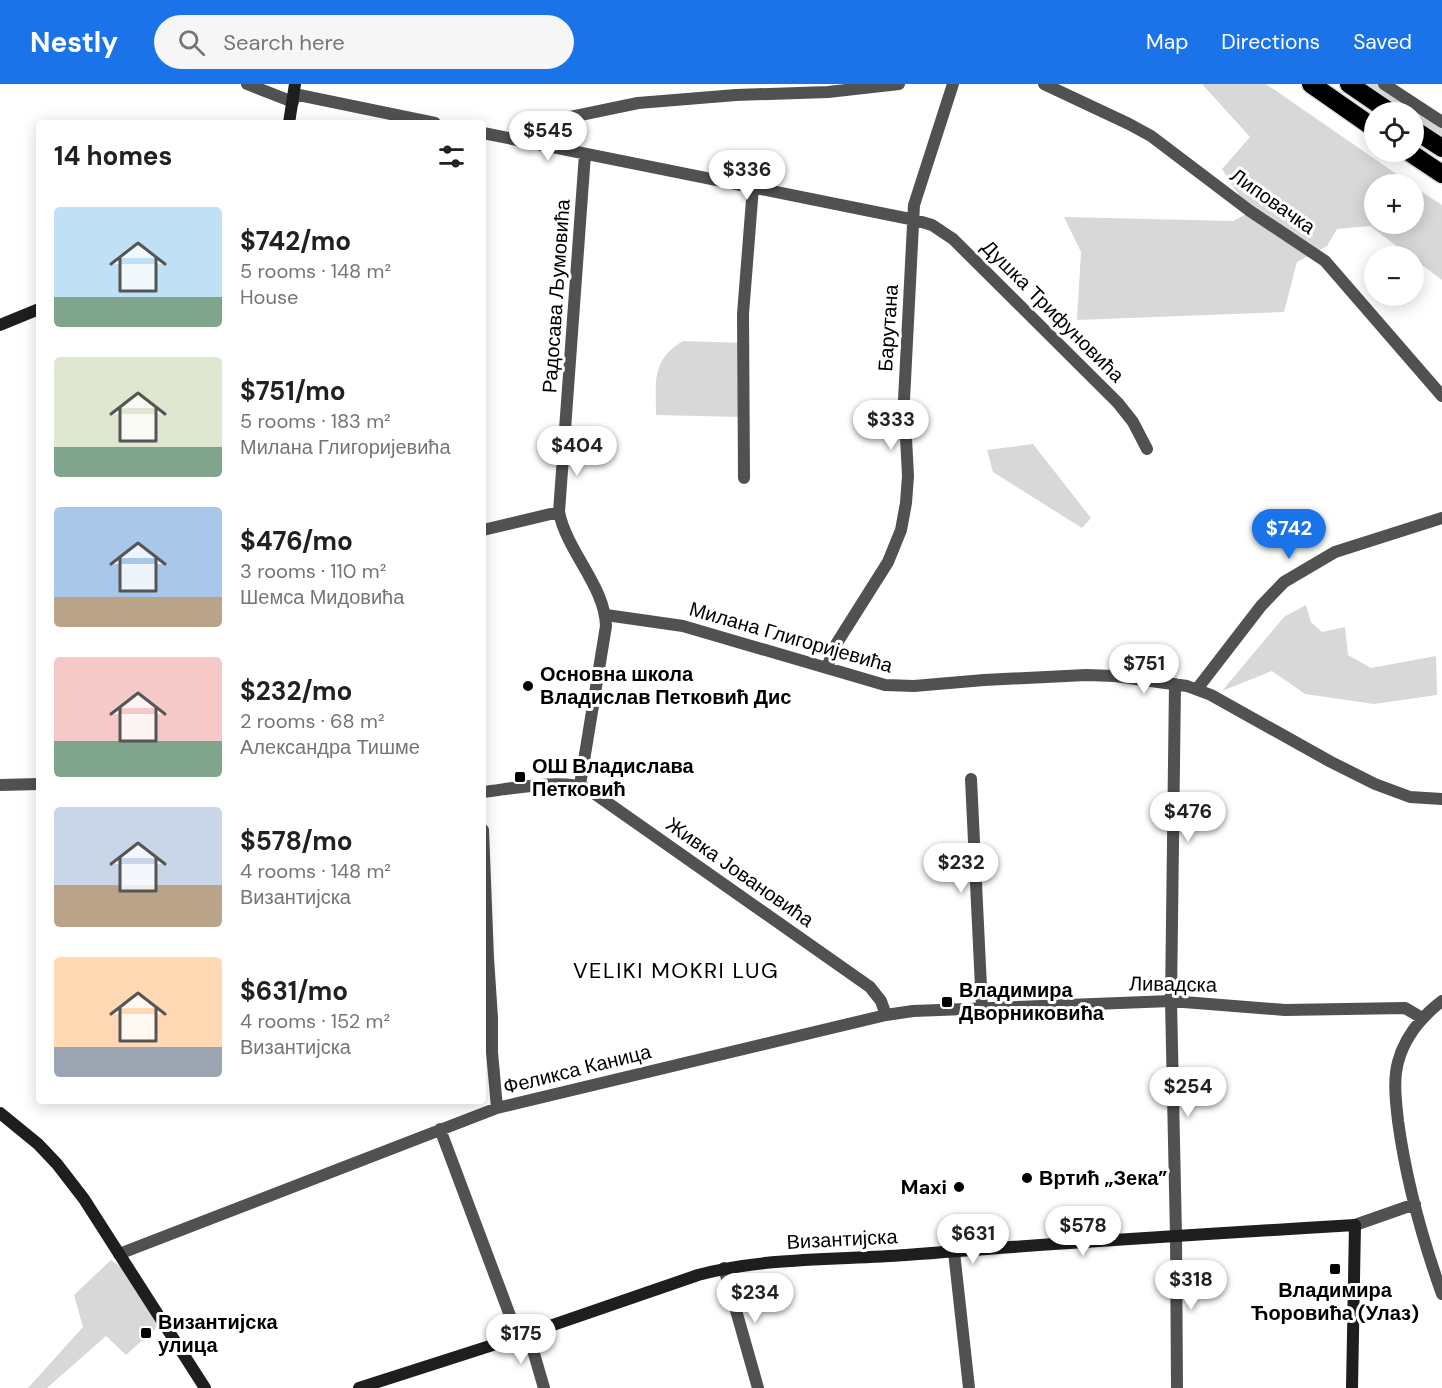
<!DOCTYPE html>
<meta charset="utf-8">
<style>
:root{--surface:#fff;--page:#f6f6f6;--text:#202124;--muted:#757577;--accent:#1a73e8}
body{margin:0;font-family:"DM Sans",sans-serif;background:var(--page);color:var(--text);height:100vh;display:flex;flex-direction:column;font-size:22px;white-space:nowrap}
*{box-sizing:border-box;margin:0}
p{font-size:20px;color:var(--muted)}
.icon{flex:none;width:33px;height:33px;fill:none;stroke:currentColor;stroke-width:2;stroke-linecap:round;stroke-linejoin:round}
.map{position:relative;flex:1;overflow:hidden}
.details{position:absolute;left:36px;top:36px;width:450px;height:984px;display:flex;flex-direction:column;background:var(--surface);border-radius:6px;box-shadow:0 3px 15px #0003}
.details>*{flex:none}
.tools{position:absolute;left:1364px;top:18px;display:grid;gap:12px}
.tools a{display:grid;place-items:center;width:60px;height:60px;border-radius:50%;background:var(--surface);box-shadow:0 3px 15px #0003;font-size:30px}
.price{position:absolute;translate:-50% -51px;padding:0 14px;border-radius:21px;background:#fff;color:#222;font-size:20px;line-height:39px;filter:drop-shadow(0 2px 3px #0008)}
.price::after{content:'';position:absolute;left:50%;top:36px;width:18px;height:14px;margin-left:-9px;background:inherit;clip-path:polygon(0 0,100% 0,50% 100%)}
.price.on{background:var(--accent);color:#fff}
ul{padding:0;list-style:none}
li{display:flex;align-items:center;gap:18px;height:150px;padding:0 18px}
li span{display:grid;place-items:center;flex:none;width:168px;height:120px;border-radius:6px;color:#555}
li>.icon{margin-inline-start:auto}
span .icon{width:72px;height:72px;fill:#fffc;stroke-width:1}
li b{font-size:26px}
h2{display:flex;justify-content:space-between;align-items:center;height:72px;padding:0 18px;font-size:26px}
header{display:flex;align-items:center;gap:36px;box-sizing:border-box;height:84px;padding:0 30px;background:var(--accent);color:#fff}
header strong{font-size:28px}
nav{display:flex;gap:33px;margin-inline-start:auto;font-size:21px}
.search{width:420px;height:54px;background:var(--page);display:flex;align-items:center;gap:15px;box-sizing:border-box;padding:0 21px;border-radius:33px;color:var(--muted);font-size:22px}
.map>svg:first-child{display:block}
.green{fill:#d8d8d8}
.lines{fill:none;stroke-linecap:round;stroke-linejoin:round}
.highway-casing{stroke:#dbdbdb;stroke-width:21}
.street{stroke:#515151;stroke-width:12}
.secondary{stroke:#1e1e1e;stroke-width:12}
.highway{stroke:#000;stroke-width:18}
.poi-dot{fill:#000;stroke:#fff;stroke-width:2}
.labels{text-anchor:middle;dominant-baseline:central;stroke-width:6;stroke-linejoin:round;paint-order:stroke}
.street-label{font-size:20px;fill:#000;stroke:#fff}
.poi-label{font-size:20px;font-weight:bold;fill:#000;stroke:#fff;text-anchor:start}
.quarter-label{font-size:22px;letter-spacing:1.5px;fill:#000;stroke:#fff}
</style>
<header>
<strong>Nestly</strong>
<div class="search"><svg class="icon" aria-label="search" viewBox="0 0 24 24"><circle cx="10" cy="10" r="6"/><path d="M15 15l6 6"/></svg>Search here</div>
<nav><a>Map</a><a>Directions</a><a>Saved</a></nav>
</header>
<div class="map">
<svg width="1442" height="1304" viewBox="0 0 1442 1304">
<rect width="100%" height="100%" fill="#fff"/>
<!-- green -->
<path class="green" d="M1202,0H1266L1411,100H1374V140H1413V102L1442,121V196L1370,142L1337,145L1327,162L1297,178L1284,228L1077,236L1081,168L1064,133L1233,137L1250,128L1222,85L1250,53Z
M1365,0H1384L1442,38V53L1413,33V28H1406Z
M683,257L745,259L742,333L656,331C656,298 651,276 683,257Z
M1033,360L1091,434L1082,444L993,388L987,366Z
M1306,521L1311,538L1322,548L1345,543L1348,571L1371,584L1436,572L1437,611L1374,620L1305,610L1272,587L1222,607L1284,533Z
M111,1176L132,1190L163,1238L126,1271L106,1252L47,1304H28L83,1243L74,1211Z"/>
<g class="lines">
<!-- highway casing -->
<g class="highway-casing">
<path id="highway" d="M1311,0L1374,44
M1349,0L1390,28
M1413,45L1442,64
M1409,68L1442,90"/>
</g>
<!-- street -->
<path class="street" d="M247,0L293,18
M1044,0L1129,40L1151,52L1250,127L1325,177L1442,312
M1384,0L1442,38
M294,10L435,39
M483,49L915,136L932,141L953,155L1118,319L1133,338L1147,365
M517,56L538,43L556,36L638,19L736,11L828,8L899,0
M744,394L743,230L753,103
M483,446L559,428
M606,531L683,542L885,601L914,602L984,596L1086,591L1115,592L1187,602L1211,611L1331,678L1375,700L1410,713L1442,715
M827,584L835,562L888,478L901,446L906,419L908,392L904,316L914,121L953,0
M1175,600L1171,917L1176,1151L1177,1304
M1197,605L1261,522L1284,498L1335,468L1442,434
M971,695L982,924
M0,701L39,700
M580,701L606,542C605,502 567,468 559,428L585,70
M483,708C511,705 562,694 588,705L870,903L881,917L886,931
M483,746L488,874L492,934V968L497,1024
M1442,917C1421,933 1405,952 1398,978C1393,997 1396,1018 1398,1037C1406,1096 1422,1154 1442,1210
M440,1045L518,1253
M1355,1141L1415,1120
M954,1168L969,1304
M119,1170L497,1024L886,931L913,927L1171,917L1285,926L1405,924L1422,934
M724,1184L758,1304
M528,1249L544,1304"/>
<!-- secondary -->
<path class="secondary" d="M289,39L295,0
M0,241L39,225
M0,1029L38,1060L57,1080L84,1115L205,1304
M359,1304L518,1253L698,1191C765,1173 837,1176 906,1171C1055,1159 1205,1150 1355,1141L1352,1304"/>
<!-- highway -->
<use href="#highway" class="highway"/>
</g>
<!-- markers -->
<g class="poi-dot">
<circle cx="528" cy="602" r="6"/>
<rect x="514" y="687" width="12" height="12" rx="3"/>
<rect x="941" y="912" width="12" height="12" rx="3"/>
<circle cx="1027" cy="1094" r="6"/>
<circle cx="959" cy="1103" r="6"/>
<rect x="1329" y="1179" width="12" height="12" rx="3"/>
<rect x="140" y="1243" width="12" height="12" rx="3"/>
</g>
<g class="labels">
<!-- street labels -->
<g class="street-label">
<text transform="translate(1273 117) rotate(35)">Липовачка</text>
<text transform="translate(556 212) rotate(-86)">Радосава Љумовића</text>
<text transform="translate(1053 227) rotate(45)">Душка Трифуновића</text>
<text transform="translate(888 244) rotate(-86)">Барутана</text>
<text transform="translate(791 553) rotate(16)">Милана Глигоријевића</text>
<text transform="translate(740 788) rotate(35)">Живка Јовановића</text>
<text transform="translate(1173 900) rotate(1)">Ливадска</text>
<text transform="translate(577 985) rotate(-14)">Феликса Каница</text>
<text transform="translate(842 1155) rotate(-3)">Византијска</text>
</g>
<!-- poi labels -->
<g class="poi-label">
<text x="540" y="590">Основна школа<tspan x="540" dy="23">Владислав Петковић Дис</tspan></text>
<text x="532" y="682">ОШ Владислава<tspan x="532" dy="23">Петковић</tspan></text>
<text x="959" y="906">Владимира<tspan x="959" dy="23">Дворниковића</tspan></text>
<text x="1039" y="1094">Вртић „Зека”</text>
<text x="947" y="1103" text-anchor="end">Maxi</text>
<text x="1335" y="1206" text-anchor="middle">Владимира<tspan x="1335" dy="23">Ћоровића (Улаз)</tspan></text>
<text x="158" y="1238">Византијска<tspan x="158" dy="23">улица</tspan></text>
</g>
<!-- quarter labels -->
<g class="quarter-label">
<text x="676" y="886">VELIKI MOKRI LUG</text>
</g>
</g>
</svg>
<div class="tools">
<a><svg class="icon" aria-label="locate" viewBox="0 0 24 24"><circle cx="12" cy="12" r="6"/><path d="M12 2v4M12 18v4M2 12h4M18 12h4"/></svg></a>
<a>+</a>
<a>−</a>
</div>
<b class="price" style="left:548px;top:78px">$545</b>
<b class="price" style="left:747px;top:117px">$336</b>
<b class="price" style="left:891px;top:367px">$333</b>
<b class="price" style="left:577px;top:393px">$404</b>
<b class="price on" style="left:1289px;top:476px">$742</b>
<b class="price" style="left:1144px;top:611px">$751</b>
<b class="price" style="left:1188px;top:759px">$476</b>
<b class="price" style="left:961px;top:810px">$232</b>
<b class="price" style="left:1188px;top:1034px">$254</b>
<b class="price" style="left:1083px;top:1173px">$578</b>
<b class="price" style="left:973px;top:1181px">$631</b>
<b class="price" style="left:1191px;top:1227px">$318</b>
<b class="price" style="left:755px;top:1240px">$234</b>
<b class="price" style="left:521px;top:1281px">$175</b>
<section class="details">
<h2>14 homes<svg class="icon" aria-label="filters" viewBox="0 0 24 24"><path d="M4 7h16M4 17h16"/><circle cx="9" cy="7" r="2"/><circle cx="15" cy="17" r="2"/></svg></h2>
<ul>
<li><span style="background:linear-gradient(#bfe0f5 75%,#7fa58c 0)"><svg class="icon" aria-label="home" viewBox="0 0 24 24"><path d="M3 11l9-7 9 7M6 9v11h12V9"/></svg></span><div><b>$742/mo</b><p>5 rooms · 148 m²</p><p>House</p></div></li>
<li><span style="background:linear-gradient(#dfe7d0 75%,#7fa58c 0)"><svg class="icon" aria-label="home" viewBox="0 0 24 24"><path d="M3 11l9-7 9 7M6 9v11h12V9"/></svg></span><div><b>$751/mo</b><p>5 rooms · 183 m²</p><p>Милана Глигоријевића</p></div></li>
<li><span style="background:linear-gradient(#a9c7e8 75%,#b9a48a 0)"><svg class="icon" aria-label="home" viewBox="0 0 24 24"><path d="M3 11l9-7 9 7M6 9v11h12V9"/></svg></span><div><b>$476/mo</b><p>3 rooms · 110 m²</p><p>Шемса Мидовића</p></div></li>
<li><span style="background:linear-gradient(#f6c9c9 70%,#7fa58c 0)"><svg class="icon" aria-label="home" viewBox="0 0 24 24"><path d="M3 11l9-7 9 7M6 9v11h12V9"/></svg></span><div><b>$232/mo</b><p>2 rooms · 68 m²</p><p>Александра Тишме</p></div></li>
<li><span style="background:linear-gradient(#c9d6e8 65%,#b9a48a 0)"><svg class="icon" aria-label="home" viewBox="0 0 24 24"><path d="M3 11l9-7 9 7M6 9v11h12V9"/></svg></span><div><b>$578/mo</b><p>4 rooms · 148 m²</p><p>Византијска</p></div></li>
<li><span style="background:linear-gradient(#ffd9b3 75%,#9aa5b1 0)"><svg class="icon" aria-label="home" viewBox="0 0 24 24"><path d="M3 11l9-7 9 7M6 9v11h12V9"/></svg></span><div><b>$631/mo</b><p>4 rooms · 152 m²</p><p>Византијска</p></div></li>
</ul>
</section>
</div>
